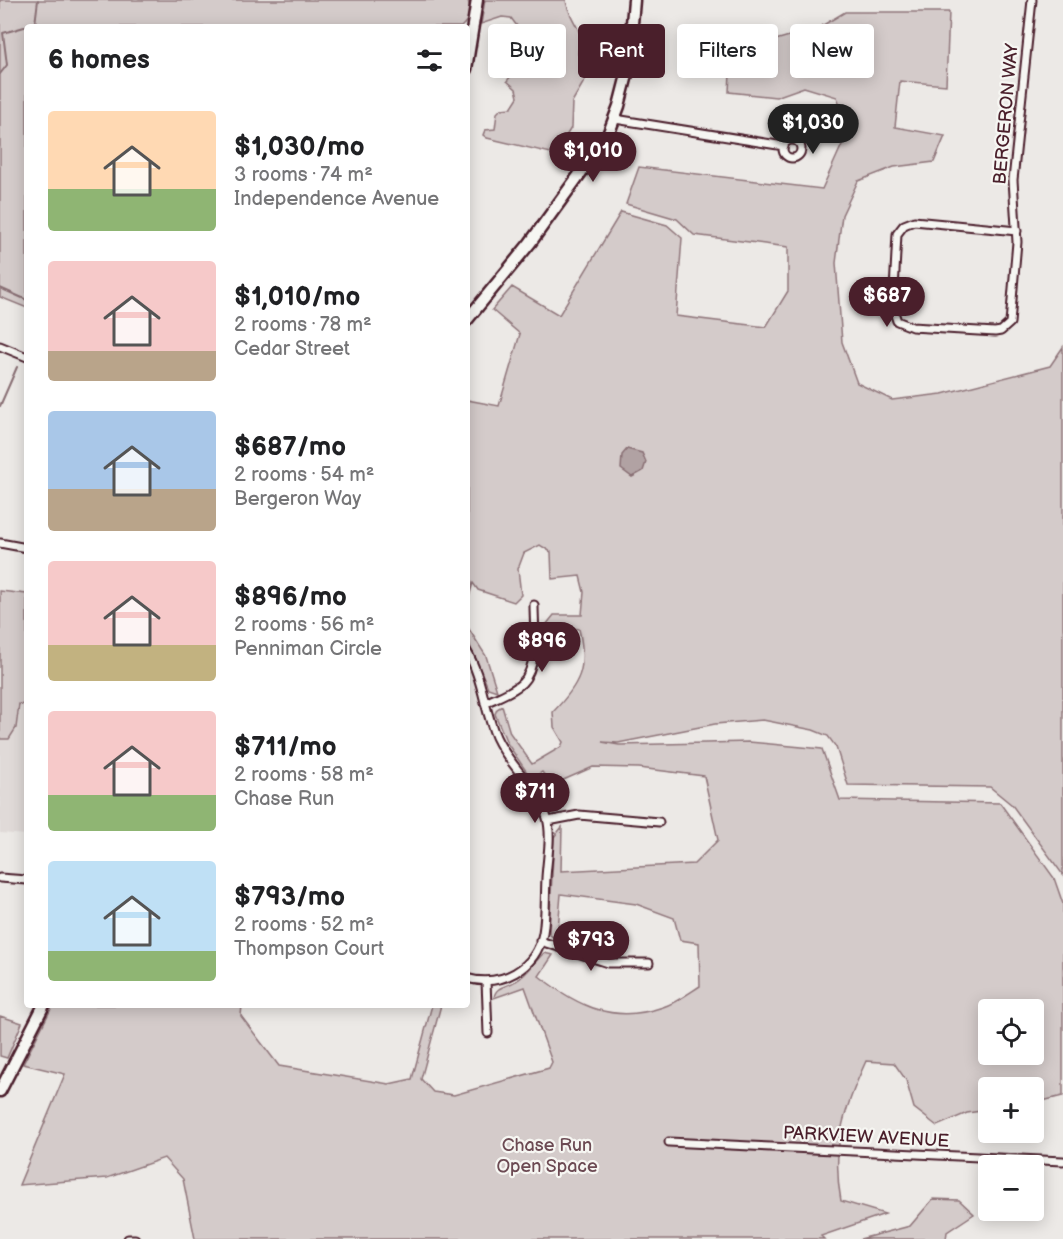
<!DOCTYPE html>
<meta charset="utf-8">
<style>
:root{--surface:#fff;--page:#f2f2f2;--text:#202124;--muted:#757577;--accent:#4a1f2b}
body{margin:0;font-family:"Balsamiq Sans",sans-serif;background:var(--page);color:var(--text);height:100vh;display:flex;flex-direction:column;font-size:22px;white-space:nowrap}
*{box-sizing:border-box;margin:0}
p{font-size:20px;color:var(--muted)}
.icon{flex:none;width:33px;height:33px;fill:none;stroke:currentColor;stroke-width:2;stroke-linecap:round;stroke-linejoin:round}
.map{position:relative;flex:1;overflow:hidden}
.panel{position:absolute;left:24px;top:24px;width:446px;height:984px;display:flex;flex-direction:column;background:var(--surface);border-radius:6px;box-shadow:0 3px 15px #0003}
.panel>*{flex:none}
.guide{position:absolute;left:488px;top:24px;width:484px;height:54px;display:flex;gap:12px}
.controls{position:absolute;left:978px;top:999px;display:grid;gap:12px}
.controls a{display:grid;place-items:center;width:66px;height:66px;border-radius:6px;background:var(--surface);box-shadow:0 3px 15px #0003;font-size:30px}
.price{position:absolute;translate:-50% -51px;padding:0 14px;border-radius:21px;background:var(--accent);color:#fff;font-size:20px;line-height:39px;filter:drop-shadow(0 2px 3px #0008)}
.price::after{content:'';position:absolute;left:50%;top:36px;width:18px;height:14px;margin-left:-9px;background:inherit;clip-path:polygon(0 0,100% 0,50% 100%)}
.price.current{background:#222;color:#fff}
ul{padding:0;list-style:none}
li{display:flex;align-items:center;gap:18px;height:150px;padding:0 24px}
li span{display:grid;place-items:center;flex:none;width:168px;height:120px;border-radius:6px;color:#555}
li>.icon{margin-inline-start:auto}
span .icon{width:72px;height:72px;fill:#fffc;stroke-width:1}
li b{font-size:26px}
h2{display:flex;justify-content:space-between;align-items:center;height:72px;padding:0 24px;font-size:26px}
.tag{padding:0 21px;border-radius:6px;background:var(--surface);box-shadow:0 3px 15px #0003;font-size:21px;line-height:54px}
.tag.current{background:var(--accent);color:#fff}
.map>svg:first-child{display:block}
.built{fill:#e0dad8}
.green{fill:#d4cbca;stroke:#8f757a;stroke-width:1.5;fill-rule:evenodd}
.water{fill:#b1a2a3;stroke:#886e73;stroke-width:1.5}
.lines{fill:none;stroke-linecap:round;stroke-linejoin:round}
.stream{stroke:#886e73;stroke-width:2}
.street-casing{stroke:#4a1f2b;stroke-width:11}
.secondary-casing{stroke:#4a1f2b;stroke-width:15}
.street{stroke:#f6f6f2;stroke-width:7}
.secondary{stroke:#f6f6f2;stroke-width:10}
.labels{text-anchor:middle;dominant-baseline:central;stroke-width:4.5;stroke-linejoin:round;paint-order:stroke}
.street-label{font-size:18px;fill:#4a1f2b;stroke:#f6f6f2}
.park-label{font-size:18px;fill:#6c4a53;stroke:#f6f6f2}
</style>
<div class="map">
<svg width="1063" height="1239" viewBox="0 0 1063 1239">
<rect width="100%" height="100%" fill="#ece9e6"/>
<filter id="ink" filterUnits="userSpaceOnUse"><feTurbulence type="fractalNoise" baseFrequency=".0167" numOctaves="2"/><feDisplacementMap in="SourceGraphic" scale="12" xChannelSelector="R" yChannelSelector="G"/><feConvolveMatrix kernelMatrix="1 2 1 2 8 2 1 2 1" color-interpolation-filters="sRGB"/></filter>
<g filter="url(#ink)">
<!-- built -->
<path class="built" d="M0,621L27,623V835L0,833Z"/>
<!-- green -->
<path class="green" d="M0,0H468C471,12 470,19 461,27H27V308L0,297Z
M485,0H566C567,13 576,22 580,34C582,41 578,46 578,54L591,69L593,78H586L572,102L571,128L555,154L487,138L483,135L485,130L495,129L497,113L501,109L511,108L518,97L516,89L507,81L518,67L517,26L511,18L502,17L481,24Z
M845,12H949L946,85L900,81L895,127L945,136L934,162L894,167L858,181L842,215L836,263L842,342L857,383L892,400L942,394L1050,366L1063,347V875L1012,805L990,787L848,785L836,747L828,736L813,730L763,720L715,724L618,743L602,742L619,745L749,742L822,749L840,800L1000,803L1054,878L1063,904V1096L1034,1103V1088H988V1110L967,1113L937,1126L914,1108L906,1080L894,1063L866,1061C844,1109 831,1148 841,1201L885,1214L821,1236L824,1239H195L183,1179L164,1158L107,1178L19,1185L65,1074L23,1064L53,1005H242L241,1016L279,1066L389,1084L412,1079L432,1005H441L421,1079L433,1092L454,1095L549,1068L552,1062L525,987L494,998C495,986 507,987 516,981C528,974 534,962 544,953L553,955L539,976C578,1007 614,1024 663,1007C676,1003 689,993 700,986L699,943L680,940L674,918L636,904L561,894L557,941L549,934L554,837L562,827L561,871L694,864L718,840L704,776L639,768L593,767L552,785L542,772L539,774L548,786L558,812H554L507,743L495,714L497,709L502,706L510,733L532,764L561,747L563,742L554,727L553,712C580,684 588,668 579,629L546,625L554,615H582L584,592L580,576L552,579L551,552L540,545L524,553L518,569L521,595L514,602L478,590L473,583L467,604V400L499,406L520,334L492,310L512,287L559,315L621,212L667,225L682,238L676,316L766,327L788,291V247L694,235L677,219L626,204L639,167L822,189L849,129L837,97L804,87L776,97L729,92L731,53L820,27ZM988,1010H1034V1054H988Z
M0,591L27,594V705L19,704L16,728L9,739H0Z
M467,626L486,656L497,691L488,688C481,668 466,647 467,626Z
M0,1016L22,1023L7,1058L0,1056Z
M933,1199L959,1200L974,1214L947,1232L946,1239H860L910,1226Z"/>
<!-- water -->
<path class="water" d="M627,449L642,453L646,462L643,471L632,477L621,469L622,455Z"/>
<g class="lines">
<!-- stream -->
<path class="stream" d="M0,74L7,65L3,33L35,24L38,0
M0,288L27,300
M0,406L17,367"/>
<!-- street casing -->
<g class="street-casing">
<path id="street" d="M615,119L784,146
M783 149a9 9 0 1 1 18 0a9 9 0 1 1-18 0Z
M1017,231L914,221L904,225L897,234L893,309L897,321L912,327L995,332L1001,331L1010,323L1017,242L1013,180L1032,0
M0,346L27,357
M0,543L27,548
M466,650C482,676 484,709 496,737C509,766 537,786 547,818C552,836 547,859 546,878C545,896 546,915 543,933C536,969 501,988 466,978
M485,703C497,697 513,692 522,683C539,666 534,627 534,605
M548,821L579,815L659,822
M0,878L27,880
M540,941L608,963H649
M486,981L488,1033
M669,1142L1063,1161
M128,1239H135"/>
</g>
<!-- secondary casing -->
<g class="secondary-casing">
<path id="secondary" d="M466,69L477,0
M466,321L530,243L608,135L619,106L628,71L634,0
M0,1091L44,1005"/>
</g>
<!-- street -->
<use href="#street" class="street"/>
<!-- secondary -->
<use href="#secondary" class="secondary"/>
</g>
</g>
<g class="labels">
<!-- street labels -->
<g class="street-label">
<text transform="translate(1006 114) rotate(-85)">BERGERON WAY</text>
<text transform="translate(866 1137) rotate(3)">PARKVIEW AVENUE</text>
</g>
<!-- park labels -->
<g class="park-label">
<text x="547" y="1145">Chase Run<tspan x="547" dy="21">Open Space</tspan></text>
</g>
</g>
</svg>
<div class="controls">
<a><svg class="icon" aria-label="locate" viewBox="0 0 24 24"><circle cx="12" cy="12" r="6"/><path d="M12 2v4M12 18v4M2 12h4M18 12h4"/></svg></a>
<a>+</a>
<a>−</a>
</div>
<b class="price current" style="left:813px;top:155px">$1,030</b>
<b class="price" style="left:593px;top:183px">$1,010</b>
<b class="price" style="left:887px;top:328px">$687</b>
<b class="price" style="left:542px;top:673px">$896</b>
<b class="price" style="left:535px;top:824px">$711</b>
<b class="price" style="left:591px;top:972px">$793</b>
<div class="guide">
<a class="tag">Buy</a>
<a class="tag current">Rent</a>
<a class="tag">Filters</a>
<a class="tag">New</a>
</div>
<section class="panel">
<h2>6 homes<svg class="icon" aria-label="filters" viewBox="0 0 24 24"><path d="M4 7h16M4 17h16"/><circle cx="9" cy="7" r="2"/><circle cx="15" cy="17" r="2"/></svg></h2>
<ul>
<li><span style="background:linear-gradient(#ffd9b3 65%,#8fb573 0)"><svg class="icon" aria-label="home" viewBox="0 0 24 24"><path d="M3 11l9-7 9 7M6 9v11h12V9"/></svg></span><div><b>$1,030/mo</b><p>3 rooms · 74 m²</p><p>Independence Avenue</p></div></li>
<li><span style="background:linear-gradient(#f6c9c9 75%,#b9a48a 0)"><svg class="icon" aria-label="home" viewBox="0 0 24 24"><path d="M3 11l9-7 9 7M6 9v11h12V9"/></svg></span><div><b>$1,010/mo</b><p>2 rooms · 78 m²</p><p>Cedar Street</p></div></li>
<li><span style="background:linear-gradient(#a9c7e8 65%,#b9a48a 0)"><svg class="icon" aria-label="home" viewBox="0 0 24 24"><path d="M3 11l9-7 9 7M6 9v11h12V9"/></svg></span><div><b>$687/mo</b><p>2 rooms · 54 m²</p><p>Bergeron Way</p></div></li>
<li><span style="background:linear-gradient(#f6c9c9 70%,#c2b280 0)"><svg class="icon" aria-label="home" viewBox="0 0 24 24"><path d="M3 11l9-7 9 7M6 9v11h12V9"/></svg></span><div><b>$896/mo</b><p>2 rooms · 56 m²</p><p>Penniman Circle</p></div></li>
<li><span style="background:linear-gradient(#f6c9c9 70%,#8fb573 0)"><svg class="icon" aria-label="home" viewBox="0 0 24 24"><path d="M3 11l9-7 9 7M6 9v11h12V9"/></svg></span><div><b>$711/mo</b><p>2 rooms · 58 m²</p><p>Chase Run</p></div></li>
<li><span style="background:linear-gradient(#bfe0f5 75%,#8fb573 0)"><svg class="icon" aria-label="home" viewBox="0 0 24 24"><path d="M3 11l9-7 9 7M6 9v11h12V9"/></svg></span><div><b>$793/mo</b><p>2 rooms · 52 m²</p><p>Thompson Court</p></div></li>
</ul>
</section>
</div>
